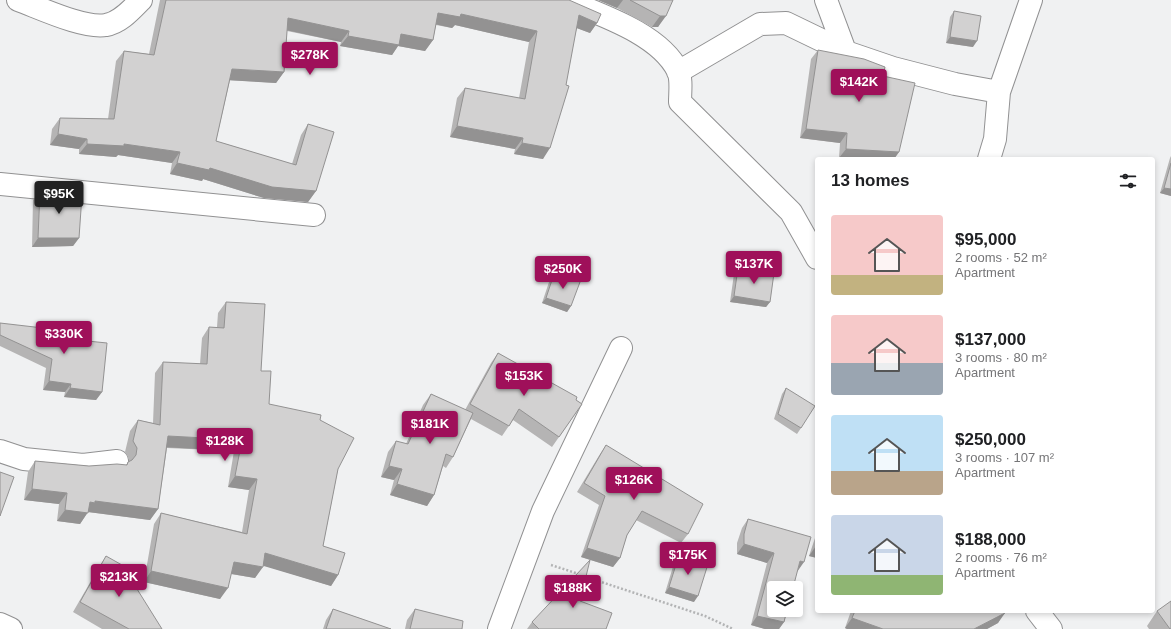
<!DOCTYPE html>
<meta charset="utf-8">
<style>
:root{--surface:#fff;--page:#f2f2f2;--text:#202124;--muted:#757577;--accent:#9f105a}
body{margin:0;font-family:Arial,sans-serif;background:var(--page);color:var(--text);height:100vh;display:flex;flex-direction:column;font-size:15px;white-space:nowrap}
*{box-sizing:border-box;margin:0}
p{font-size:13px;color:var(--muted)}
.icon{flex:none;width:22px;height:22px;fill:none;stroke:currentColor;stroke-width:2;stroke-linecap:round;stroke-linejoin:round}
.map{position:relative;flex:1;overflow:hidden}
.side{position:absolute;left:815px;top:157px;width:340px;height:456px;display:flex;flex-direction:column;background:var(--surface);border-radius:4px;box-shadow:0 2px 6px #0003}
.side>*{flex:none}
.controls{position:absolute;left:767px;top:581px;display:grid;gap:8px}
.controls a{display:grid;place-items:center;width:36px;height:36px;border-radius:4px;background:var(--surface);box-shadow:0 2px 6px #0003;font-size:20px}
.price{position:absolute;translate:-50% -34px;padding:0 9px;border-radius:4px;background:var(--accent);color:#fff;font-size:13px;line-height:26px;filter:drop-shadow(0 1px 2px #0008)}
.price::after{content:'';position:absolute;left:50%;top:24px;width:12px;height:9px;margin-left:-6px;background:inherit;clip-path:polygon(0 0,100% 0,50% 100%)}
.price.on{background:#222;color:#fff}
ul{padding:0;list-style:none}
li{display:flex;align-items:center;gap:12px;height:100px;padding:0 16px}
li span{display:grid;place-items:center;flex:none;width:112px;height:80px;border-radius:4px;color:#555}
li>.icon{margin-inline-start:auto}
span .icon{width:48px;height:48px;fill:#fffc;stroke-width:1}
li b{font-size:17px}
h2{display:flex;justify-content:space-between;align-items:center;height:48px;padding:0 16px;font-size:17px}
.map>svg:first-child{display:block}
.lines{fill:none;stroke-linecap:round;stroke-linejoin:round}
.street-casing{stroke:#919192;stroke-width:24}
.path{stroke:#b3b4b5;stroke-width:2.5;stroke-dasharray:2 2;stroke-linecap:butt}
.street{stroke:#fff;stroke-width:22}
.wall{fill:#b5b4b4}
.shaded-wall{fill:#939292}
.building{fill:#d2d1d1;stroke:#939292}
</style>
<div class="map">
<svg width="1171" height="629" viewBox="0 0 1171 629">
<rect width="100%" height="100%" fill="#f0f1f2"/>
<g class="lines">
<!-- street casing -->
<g class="street-casing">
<path id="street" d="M18,0C40,8 84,29 106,25C120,23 132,9 141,0
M565,0C601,15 660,34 678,71C682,79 680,93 680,102L791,212L817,258
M826,0L845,51
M678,72L760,24L786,23L846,52L893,68L955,84L999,92
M989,159L995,139L999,92L1031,0
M0,184L314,215
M0,451L24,459L83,465L117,461
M1037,611L1051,629
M0,624L11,629
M499,629L543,511L621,348"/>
</g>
<!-- path -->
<path class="path" d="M551,565L579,574
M583,576L705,616L733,629"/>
<!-- street -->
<use href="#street" class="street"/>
</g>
<!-- wall -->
<path class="wall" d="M160,0H569L597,23L590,33L577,28L543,159L514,154L515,149L450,137L457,98L465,88L519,98L529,42L455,25L452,28L436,25L433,40L425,51L398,46L392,55L340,46L341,42L287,31L284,72L276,83L230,80L216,141L292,164L301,135L308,124L316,191L308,202L264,198L203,179L202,181L170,174L172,163L118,155L116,157L79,154V149L50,145L52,129L60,118L108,119L116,61L124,51L149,54Z
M598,0H673L658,27H652L617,8Z
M954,11L973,47L946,43L950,17Z
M818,50L883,76L899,152L894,159H852L839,158L840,143L800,138L811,59Z
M1171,156V196L1160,193L1170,158Z
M40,191L79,238L73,246L32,247L33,200Z
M738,268L770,302L766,307L730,302L734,274Z
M554,274L571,306L567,312L542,303L550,279Z
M226,302L261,371L269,404L320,420L338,469L323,546L338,575L331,586L263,565L255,578L231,574L220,599L144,582L154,524L161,513L242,532L249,490L228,487L234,451L167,448L158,509L150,520L88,512L80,524L57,521L59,504L24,500L28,472L35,461L89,466L126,465L128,462L129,461V459L125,452L130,431L138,420L153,423L155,373L163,362L200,364L202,338L209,327H217L218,313Z
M0,323L68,339L102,392L96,400L64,397L65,392L43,390L46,368L0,346Z
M498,353L582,404L552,447L513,420L502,436L471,419L453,457L446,468L443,466L434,495L427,506L390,495L394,480L381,477L388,452L396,441L406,444L423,405L431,394L465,410L491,363Z
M786,388L801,428L797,434L774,419L782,394Z
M606,445L688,534L681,543L636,520L627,535L620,558L613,567L581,557L599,505L577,492L600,454Z
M748,519L797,572L784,622L779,629H765L751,625L767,563L737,554V543L742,528Z
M817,532V558L809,556Z
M679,555L694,602L665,593L675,560Z
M106,556L162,629H102L73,612L99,567Z
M580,601L606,629H527L532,622Z
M333,609L391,629H323L326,620Z
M415,609L462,629H405L407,620Z
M851,611H1004L998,623L987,629H847L845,628Z
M1157,611L1171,629H1149L1147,626Z"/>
<!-- shaded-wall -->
<path class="shaded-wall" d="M598,0H623L617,8Z
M438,13L461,14L537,31L529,42L455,25L452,28L430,23Z
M579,15L597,23L590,33L571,26Z
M660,16H666L658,27H652Z
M288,18L349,31L341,42L281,29Z
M401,34L433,40L425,51L398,46L392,55L340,46L348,36Z
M950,37L977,41L973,47L946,43Z
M232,69L284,72L276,83L224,80Z
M457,126L523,138L515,149L450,137Z
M806,129L847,133L840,143L800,138Z
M58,134L87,139L79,149L50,145Z
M522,143L550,148L543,159L514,154Z
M87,144H124L180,152L172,163L118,155L116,157L79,154Z
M846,149L899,152L894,159H852L839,158Z
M177,163L210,168L316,191L308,202L264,198L203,179L202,181L170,174Z
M1164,188L1171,189V196L1160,193Z
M38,238H79L73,246L32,247Z
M734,296L770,302L766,307L730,302Z
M546,298L571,306L567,312L542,303Z
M49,381L71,384L65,392L43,390Z
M70,388L102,392L96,400L64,397Z
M168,436L242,440L234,451L161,447Z
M389,466L402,469L394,480L381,477Z
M235,476L257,479L249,490L228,487Z
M397,484L434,495L427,506L390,495Z
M32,489L67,493L59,504L24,500Z
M95,501L158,509L150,520L88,512L80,524L57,521L65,510Z
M744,544L774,553L767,563L737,554Z
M816,546H817V558L809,556Z
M587,548L620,558L613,567L581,557Z
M265,553L338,575L331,586L257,564Z
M800,561L804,562L797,572Z
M234,562L263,567L255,578L226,573Z
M151,571L228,588L220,599L144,582Z
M669,587L698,596L694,602L665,593Z
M1005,613L998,623L987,629H974Z
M757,616L784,622L779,629H765L751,625Z
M852,618L883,629H847L845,628Z"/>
<!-- building -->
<path class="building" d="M166,0H569L601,14L597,23L579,15L566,85L569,86L550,148L522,143L523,138L457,126L465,88L525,99L537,31L461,14L460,17L438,13L433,40L401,34L399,45L348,36L349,31L288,18L284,72L232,69L216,141L296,165L308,124L334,132L316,191L272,187L210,168L209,170L177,163L180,152L124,144V146L87,144V139L58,134L60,118L114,119L124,51L154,55Z
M630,0H673L666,16H660Z
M954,11L981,16L977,41L950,37Z
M818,50L864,59L885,67L883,76L915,83L899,152L846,149L847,133L806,129Z
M1171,163V189L1164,188Z
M40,191L82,195L79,238H38Z
M738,268L774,273L770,302L734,296Z
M554,274L580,282L571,306L546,298Z
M226,302L265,304L261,371H271L269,404L321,415L320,420L354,438L338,469L323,546L345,553L338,575L265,553L263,567L234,562L228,588L151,571L161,513L247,534L257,479L235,476L242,440L168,436L158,509L95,501V503L90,502L88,513L65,510L67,493L32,489L35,461L89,466L117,464L127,465L128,462L132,460L136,455L137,448L133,441L138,420L160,425L163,362L207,364L209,327L224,328Z
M0,323L69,331L68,339L107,343L102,392L70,388L71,384L49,381L52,359L0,335Z
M498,353L577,397L576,400L582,404L559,437L519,409L509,426L470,404Z
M786,388L815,406L801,428L778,414Z
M431,394L473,413L453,457L446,454L434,495L397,484L402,469L389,466L396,441L408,444Z
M606,445L703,504L688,534L642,511L627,535L620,558L587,548L605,496L584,483Z
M0,472L14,477L0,516Z
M748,519L811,537L804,562L800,561L793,588H774V610H787L784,622L757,616L774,553L744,544V534Z
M679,555L708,564L698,596L669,587Z
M106,556L122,565L162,629H129L80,602Z
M590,560L580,601L612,613L606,629H539L532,622Z
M1171,601V629H1170L1157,611Z
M333,609L391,629H326Z
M415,609L463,621L462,629H410Z
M855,611H1004L1005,613L974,629H883L852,618Z"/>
</svg>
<div class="controls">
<a><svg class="icon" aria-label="layers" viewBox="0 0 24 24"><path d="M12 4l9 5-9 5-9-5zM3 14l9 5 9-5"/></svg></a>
</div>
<b class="price" style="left:310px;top:76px">$278K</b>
<b class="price" style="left:859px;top:103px">$142K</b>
<b class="price on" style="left:59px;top:215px">$95K</b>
<b class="price" style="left:754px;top:285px">$137K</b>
<b class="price" style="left:563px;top:290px">$250K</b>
<b class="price" style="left:64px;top:355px">$330K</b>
<b class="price" style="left:524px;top:397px">$153K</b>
<b class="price" style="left:430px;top:445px">$181K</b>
<b class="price" style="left:225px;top:462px">$128K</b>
<b class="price" style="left:634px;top:501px">$126K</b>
<b class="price" style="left:688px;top:576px">$175K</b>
<b class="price" style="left:119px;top:598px">$213K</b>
<b class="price" style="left:573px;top:609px">$188K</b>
<section class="side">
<h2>13 homes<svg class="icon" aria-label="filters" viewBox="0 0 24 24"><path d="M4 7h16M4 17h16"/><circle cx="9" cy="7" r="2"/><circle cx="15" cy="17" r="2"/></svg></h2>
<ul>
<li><span style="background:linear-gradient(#f6c9c9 75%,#c2b280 0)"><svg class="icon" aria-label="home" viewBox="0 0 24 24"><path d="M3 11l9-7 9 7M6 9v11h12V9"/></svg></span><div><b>$95,000</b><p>2 rooms · 52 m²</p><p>Apartment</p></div></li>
<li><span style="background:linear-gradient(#f6c9c9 60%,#9aa5b1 0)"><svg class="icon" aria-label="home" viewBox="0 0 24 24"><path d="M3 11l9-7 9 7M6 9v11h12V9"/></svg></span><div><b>$137,000</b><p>3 rooms · 80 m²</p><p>Apartment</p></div></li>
<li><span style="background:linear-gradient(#bfe0f5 70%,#b9a48a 0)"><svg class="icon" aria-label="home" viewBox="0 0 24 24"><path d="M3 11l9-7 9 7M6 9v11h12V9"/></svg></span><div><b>$250,000</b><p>3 rooms · 107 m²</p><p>Apartment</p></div></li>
<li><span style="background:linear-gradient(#c9d6e8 75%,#8fb573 0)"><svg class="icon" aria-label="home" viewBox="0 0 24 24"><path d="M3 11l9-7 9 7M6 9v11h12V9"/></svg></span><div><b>$188,000</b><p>2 rooms · 76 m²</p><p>Apartment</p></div></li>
</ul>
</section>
</div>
